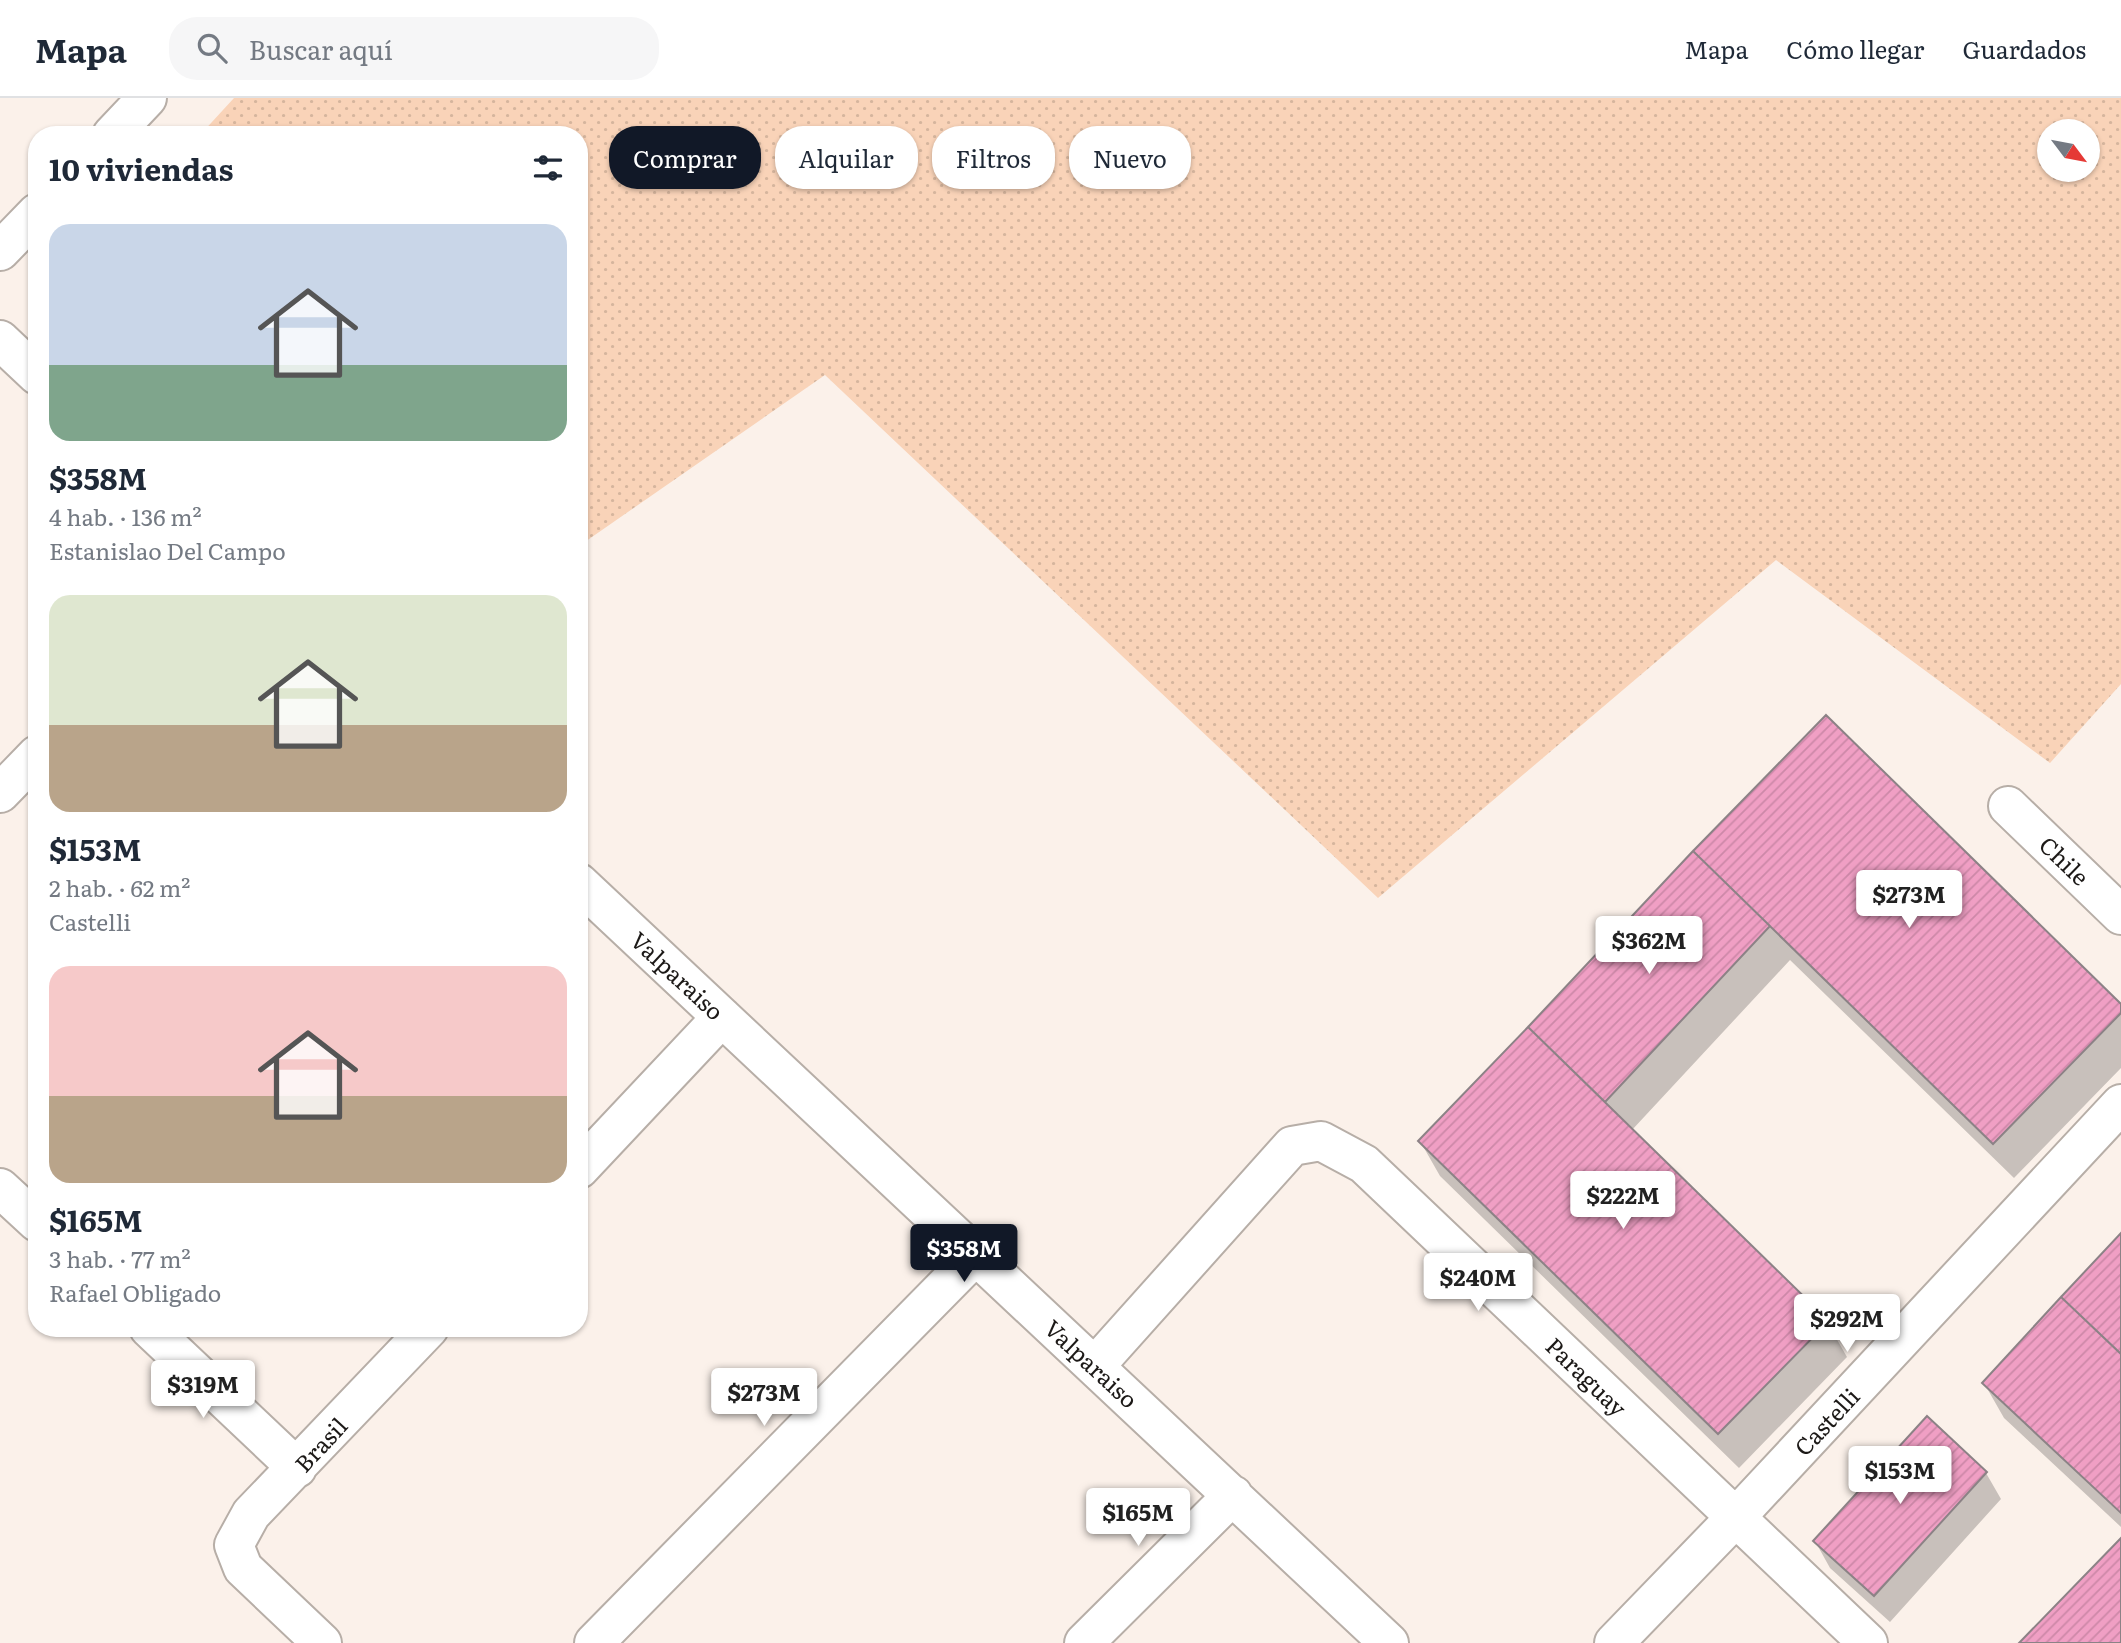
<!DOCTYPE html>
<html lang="es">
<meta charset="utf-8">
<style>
:root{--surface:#fff;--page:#f6f6f7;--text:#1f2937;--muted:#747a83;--line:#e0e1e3;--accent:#111827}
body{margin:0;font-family:Literata,serif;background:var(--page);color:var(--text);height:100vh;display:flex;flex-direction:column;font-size:26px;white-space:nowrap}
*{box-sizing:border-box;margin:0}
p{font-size:23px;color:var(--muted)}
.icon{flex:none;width:38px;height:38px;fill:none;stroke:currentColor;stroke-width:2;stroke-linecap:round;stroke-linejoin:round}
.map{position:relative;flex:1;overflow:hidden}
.details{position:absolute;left:28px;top:28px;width:560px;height:1211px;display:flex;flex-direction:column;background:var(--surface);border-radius:28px;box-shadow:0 2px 5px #0004}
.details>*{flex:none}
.top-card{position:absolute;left:609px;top:28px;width:665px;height:63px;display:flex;gap:14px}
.needle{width:46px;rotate:122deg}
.controls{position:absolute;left:2037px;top:21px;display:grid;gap:14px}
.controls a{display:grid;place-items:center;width:63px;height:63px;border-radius:50%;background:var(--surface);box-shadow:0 2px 5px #0004;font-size:35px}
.price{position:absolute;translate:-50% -60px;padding:0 16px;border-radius:7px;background:#fff;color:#222;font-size:23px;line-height:46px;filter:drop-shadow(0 2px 4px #0008)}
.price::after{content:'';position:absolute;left:50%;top:42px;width:21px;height:16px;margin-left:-10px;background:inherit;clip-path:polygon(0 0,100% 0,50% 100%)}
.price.current{background:var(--accent);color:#fff}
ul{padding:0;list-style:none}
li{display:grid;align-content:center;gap:14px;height:371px;padding:0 21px}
li span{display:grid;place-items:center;height:217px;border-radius:21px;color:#555}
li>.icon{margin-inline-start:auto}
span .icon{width:126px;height:126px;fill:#fffc;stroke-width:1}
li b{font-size:30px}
h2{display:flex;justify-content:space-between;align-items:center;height:84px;padding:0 21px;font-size:30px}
.chip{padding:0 24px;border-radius:28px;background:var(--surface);box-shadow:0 2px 5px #0004;font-size:24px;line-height:63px}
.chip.current{background:var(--accent);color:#fff}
header{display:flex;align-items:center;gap:42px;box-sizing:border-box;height:98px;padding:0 35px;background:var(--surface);border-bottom:2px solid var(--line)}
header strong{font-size:33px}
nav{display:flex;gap:38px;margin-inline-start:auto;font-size:24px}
.search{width:490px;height:63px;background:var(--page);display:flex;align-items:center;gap:18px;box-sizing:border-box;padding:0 24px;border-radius:28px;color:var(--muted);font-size:26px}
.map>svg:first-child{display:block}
.grass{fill:url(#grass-dots);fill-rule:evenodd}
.shadow{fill:#0003}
.building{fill:url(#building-hatch);stroke:#8c8286;stroke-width:2}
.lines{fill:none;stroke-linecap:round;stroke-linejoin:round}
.street-casing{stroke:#b7aea7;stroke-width:42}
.street{stroke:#fff;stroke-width:38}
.labels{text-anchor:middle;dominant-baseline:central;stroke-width:5;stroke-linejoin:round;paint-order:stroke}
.street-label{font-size:23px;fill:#1c1917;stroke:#fff}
</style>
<header>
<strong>Mapa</strong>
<div class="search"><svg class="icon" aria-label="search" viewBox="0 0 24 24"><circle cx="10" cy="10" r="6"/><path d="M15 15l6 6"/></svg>Buscar aquí</div>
<nav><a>Mapa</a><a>Cómo llegar</a><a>Guardados</a></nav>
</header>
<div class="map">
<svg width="2121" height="1545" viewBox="0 0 2121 1545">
<defs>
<pattern id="grass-dots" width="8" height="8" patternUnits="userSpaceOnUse" patternTransform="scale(1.75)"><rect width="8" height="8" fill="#f9d3b8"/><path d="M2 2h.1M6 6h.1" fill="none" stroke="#d5b59d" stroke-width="1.8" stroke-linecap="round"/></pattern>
<pattern id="building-hatch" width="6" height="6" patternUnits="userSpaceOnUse" patternTransform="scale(1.75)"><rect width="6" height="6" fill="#f09fc4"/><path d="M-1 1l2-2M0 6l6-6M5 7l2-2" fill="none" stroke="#cd88a8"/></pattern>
</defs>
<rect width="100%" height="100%" fill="#fbf1ea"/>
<!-- grass -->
<path class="grass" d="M234,0H2121V586L2050,665L1776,462L1378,800L825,277L579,448V37H200ZM2049,33H2088V72H2049Z"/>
<!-- shadow -->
<path class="shadow" d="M1694,754L2121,909V970L2014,1080L1790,862L1632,1032L1827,1224L1847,1259L1739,1370L1440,1078L1420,1043L1529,931Z
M2121,1138V1429L2004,1320L1984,1285Z
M1986,1375L2001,1401L1890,1524L1830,1470L1815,1443Z"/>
<!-- building -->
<path class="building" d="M1826,617L2121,906V915L1993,1046L1693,753Z
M1693,753L1770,828L1605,1004L1528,929Z
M1528,929L1829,1223L1718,1336L1418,1043Z
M2121,1135V1256L2061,1199Z
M2061,1199L2121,1256V1415L1982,1285Z
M1927,1318L1987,1374L1874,1498L1813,1443Z
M2121,1440V1545H2019Z"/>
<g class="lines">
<!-- street casing -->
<g class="street-casing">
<path id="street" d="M112,37L147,0
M0,153L37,115
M0,242L37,277
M0,695L37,657
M2008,708L2121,817
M579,785L1389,1545
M579,1071L722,919
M0,1090L37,1124
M149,1230L297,1370
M1095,1268L1292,1048L1321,1043L1364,1066L1868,1545
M322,1545L243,1470L234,1447L251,1416L429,1230
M594,1545L977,1156
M1084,1545L1233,1397
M1614,1545L1735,1420L2121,1006"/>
</g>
<!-- street -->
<use href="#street" class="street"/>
</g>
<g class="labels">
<!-- street labels -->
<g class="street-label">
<text transform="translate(2065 762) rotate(44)">Chile</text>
<text transform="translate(678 877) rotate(43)">Valparaiso</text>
<text transform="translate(1092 1265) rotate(43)">Valparaiso</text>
<text transform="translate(1587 1278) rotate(44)">Paraguay</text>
<text transform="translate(1826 1323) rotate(-47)">Castelli</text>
<text transform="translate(320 1346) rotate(-47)">Brasil</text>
</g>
</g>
</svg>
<div class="controls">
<a><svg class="needle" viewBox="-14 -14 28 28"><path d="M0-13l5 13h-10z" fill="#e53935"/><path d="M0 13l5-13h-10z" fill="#747a83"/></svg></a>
</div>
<b class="price" style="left:1909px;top:832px">$273M</b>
<b class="price" style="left:1649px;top:878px">$362M</b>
<b class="price" style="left:1623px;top:1133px">$222M</b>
<b class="price current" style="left:964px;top:1186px">$358M</b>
<b class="price" style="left:1478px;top:1215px">$240M</b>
<b class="price" style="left:1847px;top:1256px">$292M</b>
<b class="price" style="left:203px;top:1322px">$319M</b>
<b class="price" style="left:764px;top:1330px">$273M</b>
<b class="price" style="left:1900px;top:1408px">$153M</b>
<b class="price" style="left:1138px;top:1450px">$165M</b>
<div class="top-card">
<a class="chip current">Comprar</a>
<a class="chip">Alquilar</a>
<a class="chip">Filtros</a>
<a class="chip">Nuevo</a>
</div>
<section class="details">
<h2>10 viviendas<svg class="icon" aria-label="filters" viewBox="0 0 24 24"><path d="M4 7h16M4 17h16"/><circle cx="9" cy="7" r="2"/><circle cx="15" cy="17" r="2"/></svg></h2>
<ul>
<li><span style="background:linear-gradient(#c9d6e8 65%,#7fa58c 0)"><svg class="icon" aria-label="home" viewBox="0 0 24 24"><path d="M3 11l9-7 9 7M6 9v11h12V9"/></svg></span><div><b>$358M</b><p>4 hab. · 136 m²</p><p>Estanislao Del Campo</p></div></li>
<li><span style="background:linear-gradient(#dfe7d0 60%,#b9a48a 0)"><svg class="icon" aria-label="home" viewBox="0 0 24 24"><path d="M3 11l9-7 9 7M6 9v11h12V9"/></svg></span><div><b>$153M</b><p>2 hab. · 62 m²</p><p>Castelli</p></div></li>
<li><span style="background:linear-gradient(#f6c9c9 60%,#b9a48a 0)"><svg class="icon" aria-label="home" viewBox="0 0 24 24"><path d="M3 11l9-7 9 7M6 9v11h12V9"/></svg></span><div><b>$165M</b><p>3 hab. · 77 m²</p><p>Rafael Obligado</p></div></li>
</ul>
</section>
</div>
